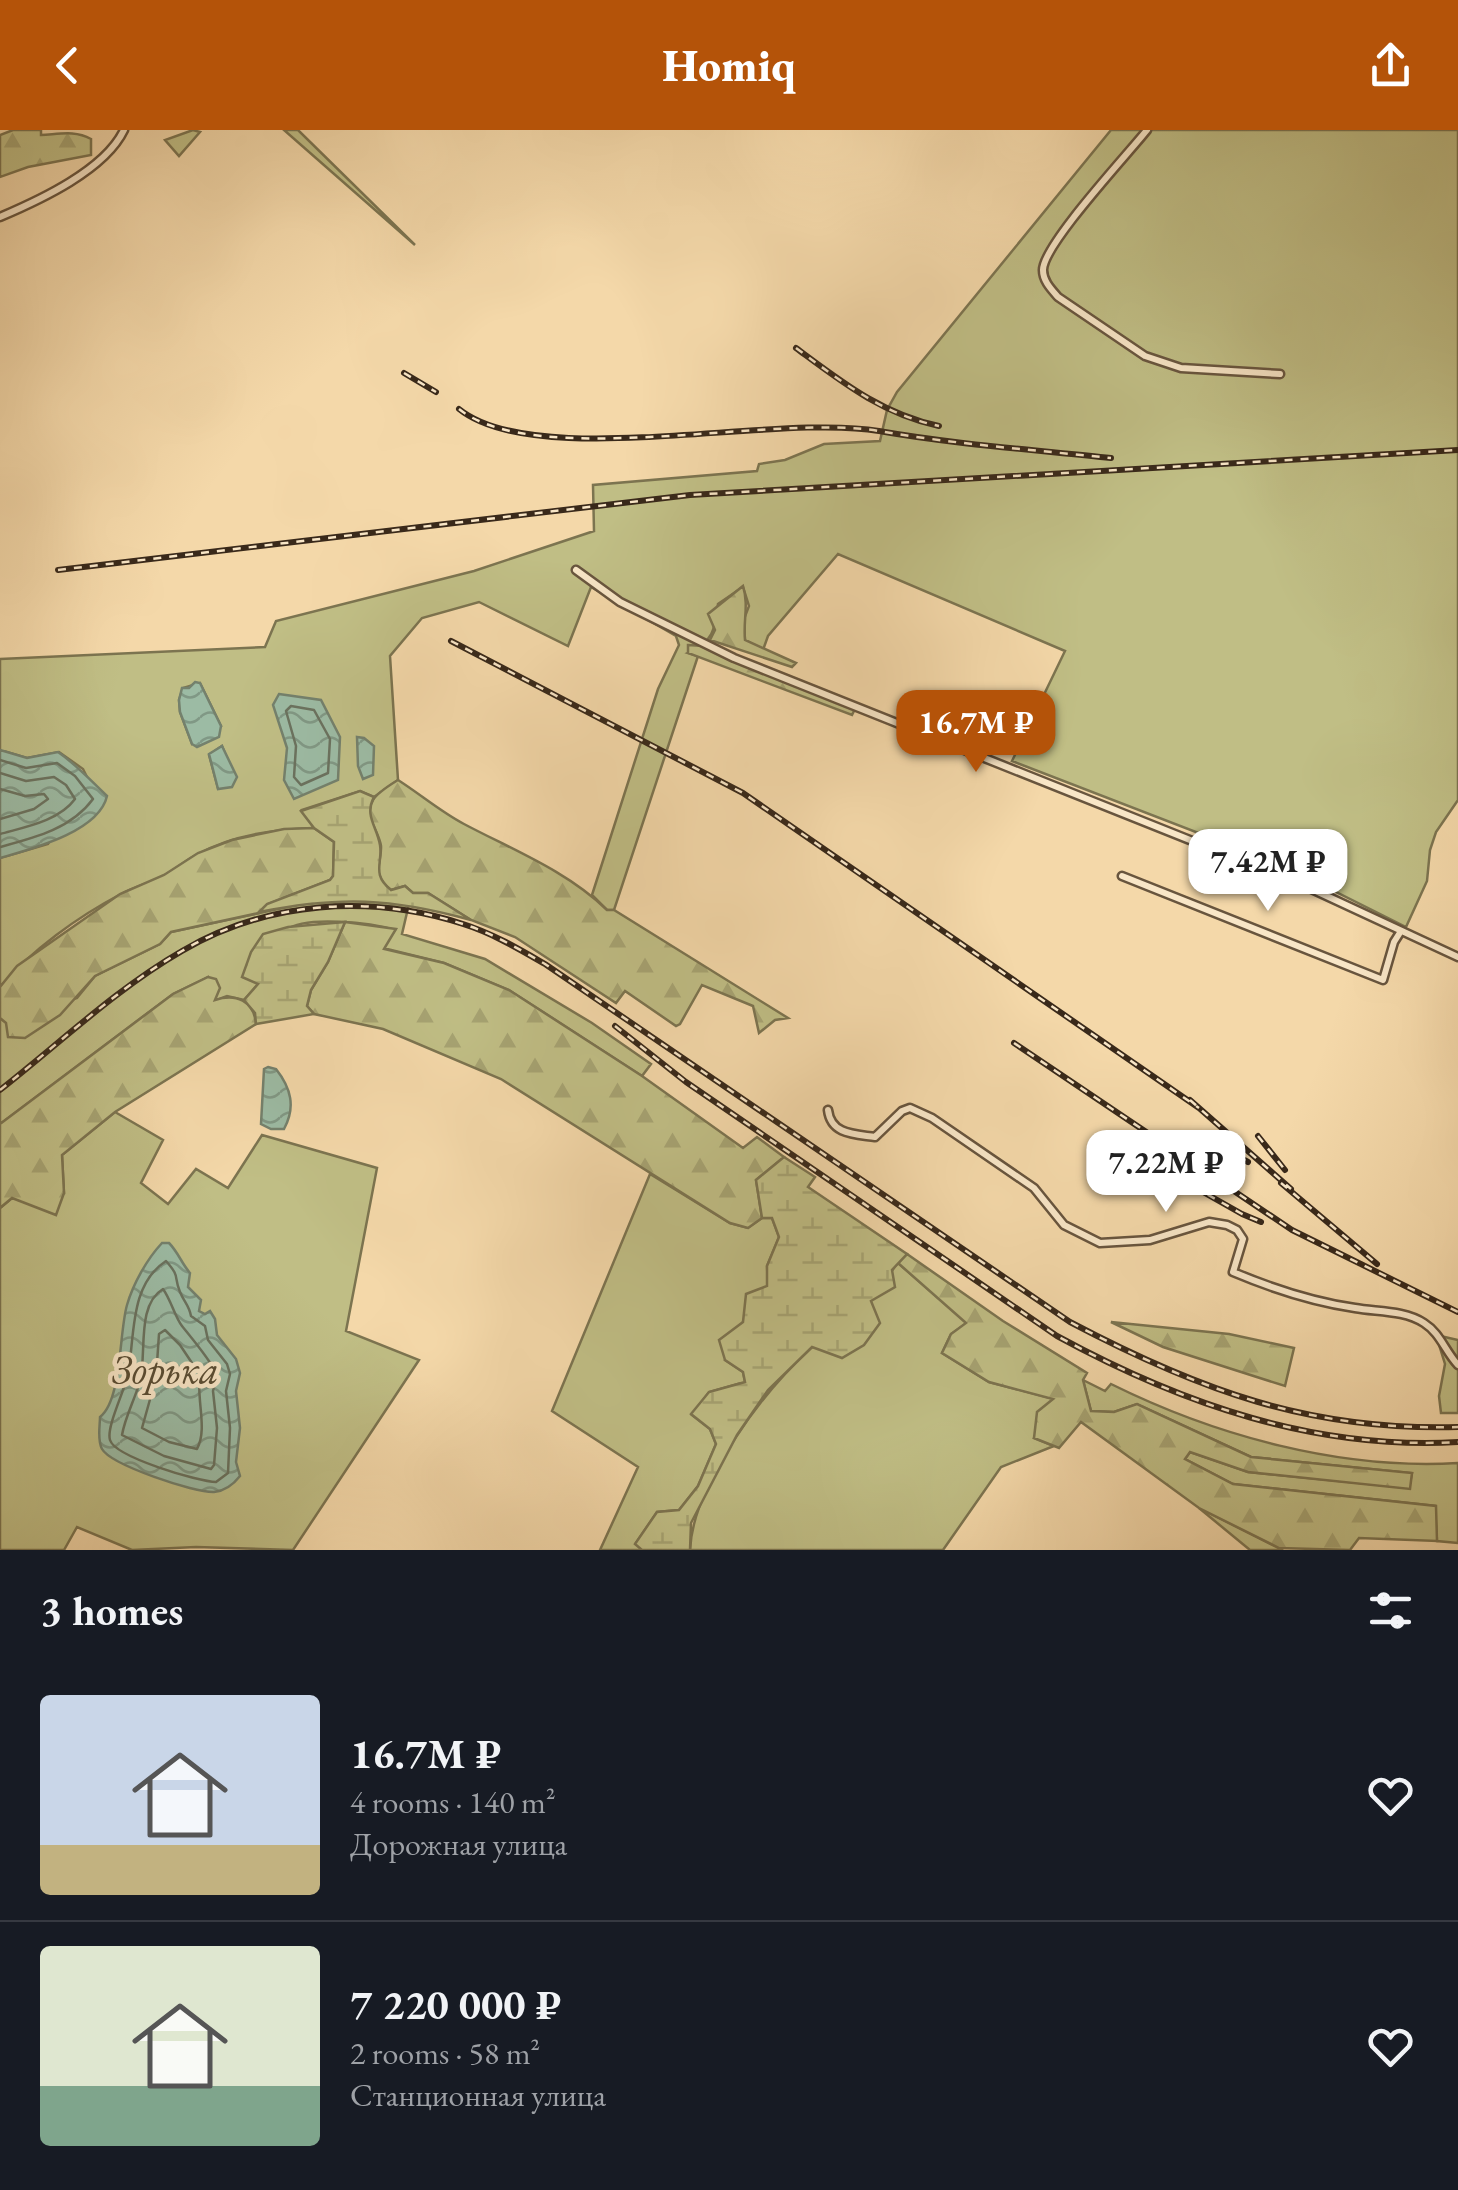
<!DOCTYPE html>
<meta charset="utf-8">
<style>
:root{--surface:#171b24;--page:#20242c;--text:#f1f3f6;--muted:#9ea1a6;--line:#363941;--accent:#b45309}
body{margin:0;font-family:"EB Garamond",serif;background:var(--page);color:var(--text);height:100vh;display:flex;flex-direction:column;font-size:38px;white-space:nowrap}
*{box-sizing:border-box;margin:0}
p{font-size:32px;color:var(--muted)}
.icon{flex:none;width:55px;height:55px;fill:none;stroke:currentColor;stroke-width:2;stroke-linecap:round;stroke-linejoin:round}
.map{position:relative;height:1420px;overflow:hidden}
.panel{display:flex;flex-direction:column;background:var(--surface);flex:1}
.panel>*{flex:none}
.price{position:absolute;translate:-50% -85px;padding:0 22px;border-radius:20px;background:#fff;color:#222;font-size:32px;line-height:65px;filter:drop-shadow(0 2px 5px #0008)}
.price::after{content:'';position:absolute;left:50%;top:60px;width:30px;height:22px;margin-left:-15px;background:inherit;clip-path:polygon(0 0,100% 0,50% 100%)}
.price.current{background:var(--accent);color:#fff}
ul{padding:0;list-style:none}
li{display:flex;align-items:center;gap:30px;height:250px;padding:0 40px}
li+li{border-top:2px solid var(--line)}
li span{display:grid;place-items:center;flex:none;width:280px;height:200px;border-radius:10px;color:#555}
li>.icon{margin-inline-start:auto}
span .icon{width:120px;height:120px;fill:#fffc;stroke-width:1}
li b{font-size:42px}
h2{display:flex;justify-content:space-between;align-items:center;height:120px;padding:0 40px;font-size:42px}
header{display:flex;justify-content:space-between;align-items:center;height:130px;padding:0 40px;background:var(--accent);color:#fff;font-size:45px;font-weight:800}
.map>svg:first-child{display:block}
.green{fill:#c0be85;stroke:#7c7450;stroke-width:2.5;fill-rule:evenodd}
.forest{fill:url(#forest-firs);stroke:#7c7450;stroke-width:2.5}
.wetland{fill:url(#wetland-marsh);stroke:#7c7450;stroke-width:2.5}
.water{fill:url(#water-waves);stroke:#74816d;stroke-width:2.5}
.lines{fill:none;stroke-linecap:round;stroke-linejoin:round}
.shore{stroke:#6a725f;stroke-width:2.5}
.street-casing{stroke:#68553e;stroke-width:11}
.street{stroke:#f8e6c7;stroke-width:6}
.rail-casing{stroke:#39291a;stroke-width:6}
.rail{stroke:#f8e6c7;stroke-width:2.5;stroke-dasharray:8;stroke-linecap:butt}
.labels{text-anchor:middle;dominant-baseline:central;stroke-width:9;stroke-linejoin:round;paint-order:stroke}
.park-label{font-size:40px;font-style:italic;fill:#5b4e35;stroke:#f8e6c7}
</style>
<header><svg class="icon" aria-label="back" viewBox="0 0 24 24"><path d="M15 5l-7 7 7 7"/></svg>Homiq<svg class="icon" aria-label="share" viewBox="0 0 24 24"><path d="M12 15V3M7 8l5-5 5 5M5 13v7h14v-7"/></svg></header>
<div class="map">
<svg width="1458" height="1420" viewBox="0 0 1458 1420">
<defs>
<pattern id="forest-firs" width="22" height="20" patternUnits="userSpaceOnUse" patternTransform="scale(2.5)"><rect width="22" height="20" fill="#c0be85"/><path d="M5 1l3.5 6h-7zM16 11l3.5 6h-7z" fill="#a6a372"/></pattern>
<pattern id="wetland-marsh" width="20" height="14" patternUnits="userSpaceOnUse" patternTransform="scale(2.5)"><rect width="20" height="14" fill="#c0be85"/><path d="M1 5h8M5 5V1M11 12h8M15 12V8" fill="none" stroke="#a6a372"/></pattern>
<pattern id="water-waves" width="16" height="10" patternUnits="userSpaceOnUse" patternTransform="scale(2.5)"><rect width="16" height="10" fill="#9cbba4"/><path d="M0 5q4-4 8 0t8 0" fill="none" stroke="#809885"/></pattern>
</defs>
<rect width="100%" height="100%" fill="#f4d8a9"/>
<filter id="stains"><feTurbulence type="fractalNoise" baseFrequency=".002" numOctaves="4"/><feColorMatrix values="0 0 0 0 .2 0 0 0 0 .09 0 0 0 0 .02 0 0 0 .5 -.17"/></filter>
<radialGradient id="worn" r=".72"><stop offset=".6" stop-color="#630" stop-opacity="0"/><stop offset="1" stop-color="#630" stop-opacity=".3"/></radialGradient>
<!-- green -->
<path class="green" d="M193,0L200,2L179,26L165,10Z
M1111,0H1458V670L1436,702L1430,720L1427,751L1406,797L1284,736L1012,631L1065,521L838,424L768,506L763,520L745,510L744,489L749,476L743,457L718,474C715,500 713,512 688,523L698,526L614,780H607L592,765L658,559L679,515L676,506L591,457L568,516L479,472L422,488L390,526L398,650L374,667L360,661L302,680L314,698C275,699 230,706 196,725C184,731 175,740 163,746C150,753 134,757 121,764C77,787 32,820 0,857V728L48,714L88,649L83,639L59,622L27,628L0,620V529L265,517L276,491L474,441L594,401L593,355L757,341L759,334L785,330L824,314L880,311L887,280L897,262ZM200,553L221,596L192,614L180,582L179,570L183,558ZM222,616L234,645L218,658L209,625Z
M342,770L409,774L402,804L485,829L592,893L651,934L642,946L509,860L444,833L383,818L395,800C372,793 306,785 286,800C270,812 256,832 243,847L259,853L244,870L227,866L214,871L208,847L173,864L0,994V888L6,892L77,868L95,846L160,814L171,802L301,774Z
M115,982L163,1010L141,1053L168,1074L196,1039L228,1058L262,1005L377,1038L346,1201L419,1230L293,1420L196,1417L132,1420L77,1397L64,1420H0V1078L12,1068L64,1063L62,1025Z
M650,1044L730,1093L748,1098L762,1088H772L779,1107L767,1136L768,1156L743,1192L725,1230L743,1242L745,1252L709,1262L692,1285L710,1299L716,1314L698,1356L679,1380L657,1382L636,1413L642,1420H600L638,1337L552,1281Z
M898,1133L967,1193L951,1204L942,1223L989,1252L1054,1269L1034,1308L1054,1316L1001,1337L943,1420H690C693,1354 762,1263 810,1219C829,1201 854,1189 871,1170C882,1159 888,1144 898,1133Z
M1436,1205L1458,1210V1283H1441L1439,1266L1445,1234Z
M1083,1250L1105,1261L1111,1254C1216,1306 1340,1340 1458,1333V1413L1437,1411L1435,1376L1233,1354L1185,1329L1190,1322L1248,1342L1409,1358L1412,1343L1251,1327L1137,1274L1114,1282L1091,1281Z
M1199,1378L1283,1420H1250Z"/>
<!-- forest -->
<path class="forest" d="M13,0H41V5C60,4 75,0 91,9V25L28,37L0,47V5Z
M284,0H298L415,115Z
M743,456C749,476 743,490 745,510L796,533L792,537L710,510L715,500L708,484Z
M688,515L704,516L855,579L852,585L688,523Z
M398,650C420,664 441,682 464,694C513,720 567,741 607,780H614L788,888L775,890L759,903L753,876L702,855L680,894L676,896L625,861L616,873L515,807L471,790L428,763H413L405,756L391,760C370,743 382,734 381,716C379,701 363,686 373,670C378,662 390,655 398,650Z
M314,698L334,712L333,746L330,750L268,774L259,783L171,802L160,814L95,846L60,885L25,908L8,907L6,893L0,888V857L17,836L120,764L164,745L198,723L232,710L284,699Z
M345,792L396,799L384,819L444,833L509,860L642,946L743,1018L757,1007L784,1027L756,1050L762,1088L748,1098L730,1093L501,949L383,899L314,884L307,876L311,860L328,832Z
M208,847L216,849L220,858L215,870C236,863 254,871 256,894L115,982L62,1025L64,1063L56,1085L12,1068L0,1078V994L173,864Z
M907,1124L1003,1191L1087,1243L1083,1250L1091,1281L1114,1282L1137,1274L1251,1327L1412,1343L1410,1359L1248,1342L1190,1322L1185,1329L1233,1354L1436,1376L1437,1411L1359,1408L1350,1420L1279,1418L1199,1378L1081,1292L1059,1318L1034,1308L1037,1282L1053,1269L989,1252L942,1223L951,1204L966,1193L898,1133Z
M1111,1192L1229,1204L1294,1218L1285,1256L1163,1217Z"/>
<!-- wetland -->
<path class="wetland" d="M360,661L374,667C364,685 377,697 380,715C383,733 371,744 391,760L405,756L413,763H428L471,790C391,768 340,766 259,782L267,774L330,750L333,746L334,712L314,698L301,681Z
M345,792L328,832L311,860L307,876L314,884L256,894L255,883L244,870L258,854L242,847L251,822L263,804L288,797Z
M784,1027L815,1047L808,1057L907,1124L892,1140L895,1157L871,1171L880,1193L864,1215L842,1228L812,1217L768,1260L737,1305L691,1393L690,1420H642L635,1414L657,1382L679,1380L698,1356L716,1314L710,1299L691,1284L709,1262L745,1252L743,1242L725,1230L719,1210L743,1192L746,1164L767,1156V1136L779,1107L772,1088H762L756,1050Z"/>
<!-- water -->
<path class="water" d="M195,552L200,553L221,596L219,607L197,617L192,614L180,582L179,570L182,558H189Z
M279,564L321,570L340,607L338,650L294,669L284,650L287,618L273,575Z
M357,607L364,608L374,616L373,645L363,649L358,636Z
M222,616L237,647L232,657L218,659L209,624Z
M0,620L27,628L58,622C77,635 90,650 107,666C99,702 31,719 0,728Z
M268,937L276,939C291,958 296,977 284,999H271L261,994L264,939Z
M162,1113H169C178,1122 182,1134 190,1143L188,1157L201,1170L199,1181L205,1184L210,1181L215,1189L217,1205L236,1229L240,1243L236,1261L240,1298L236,1332L240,1346C233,1355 225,1361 214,1362C195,1363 111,1335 102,1319C97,1310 100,1296 100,1287C122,1270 119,1202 127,1175C133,1154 147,1129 162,1113Z"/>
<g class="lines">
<!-- shore -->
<path class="shore" d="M291,576L314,580L330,609L328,643L301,655L294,647L296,616L286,581Z
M0,630L26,638L57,633L75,646L93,669C71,699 34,708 0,717
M0,643L26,651L54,647L66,655L75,669C59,691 25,697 0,704
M0,659L25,666L44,664L48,669L34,679L0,689
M166,1131C181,1148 173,1145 180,1162C184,1172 189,1175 191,1186L205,1196L208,1210L227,1234L230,1244L226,1261L230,1298L228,1343L216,1352C199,1352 115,1327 110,1310C106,1297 125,1260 128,1244C135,1207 129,1155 166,1131Z
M163,1159C171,1170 175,1187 182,1196C194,1211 208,1227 217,1244L213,1261L217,1298L214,1335L211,1339L164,1326L122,1305C125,1287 135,1269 140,1251C147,1224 136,1175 163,1159Z
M165,1200L180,1215L200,1245C196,1269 208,1299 197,1319L169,1312L142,1298L156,1248L159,1204Z"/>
<!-- street casing -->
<g class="street-casing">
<path id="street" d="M1147,0C1128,24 1043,115 1043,140C1043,151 1051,159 1058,167L1145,226L1181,238L1280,244
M0,87C40,70 105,40 124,0
M576,440L620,472L734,528L1305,756L1458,827
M1122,746L1383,850L1394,812L1401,801
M828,980C831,1005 855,1004 875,1007L902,981L910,978L932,988L1034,1058L1064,1095L1100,1113L1150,1110L1209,1092L1227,1095L1237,1100L1243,1109L1233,1142C1271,1158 1314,1172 1355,1178C1377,1182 1404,1180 1424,1193C1440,1203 1445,1221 1458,1235"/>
</g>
<!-- street -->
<use href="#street" class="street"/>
<!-- rail casing -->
<g class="rail-casing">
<path id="rail" d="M796,218C842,252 882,284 939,296
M404,243L436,262
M459,279C536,341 776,283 879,301C953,314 1035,320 1111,328
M58,440L690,365L1458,320
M451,511L743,663L1199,978
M615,896L686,952L1057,1206C1182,1274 1314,1320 1458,1312
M1014,913L1292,1100L1458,1182
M0,960C60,913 116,859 182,821C267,771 370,764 463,794C492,803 519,819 545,834L1070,1192C1199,1260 1309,1301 1458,1297
M1190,970L1291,1059
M1196,1004L1248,1032
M1258,1006L1285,1040
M1166,1041L1242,1084L1261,1092
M1281,1053L1377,1134"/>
</g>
<!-- rail -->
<use href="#rail" class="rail"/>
</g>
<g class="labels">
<!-- park labels -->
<g class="park-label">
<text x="165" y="1239">Зорька</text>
</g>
</g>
<rect width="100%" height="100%" filter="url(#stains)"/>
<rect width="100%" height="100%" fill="url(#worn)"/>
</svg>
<b class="price current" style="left:976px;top:645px">16.7M ₽</b>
<b class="price" style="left:1268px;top:784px">7.42M ₽</b>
<b class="price" style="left:1166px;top:1085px">7.22M ₽</b>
</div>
<section class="panel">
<h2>3 homes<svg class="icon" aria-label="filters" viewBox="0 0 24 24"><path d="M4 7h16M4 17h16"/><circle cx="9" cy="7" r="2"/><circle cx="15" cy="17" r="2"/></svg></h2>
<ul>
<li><span style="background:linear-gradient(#c9d6e8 75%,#c2b280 0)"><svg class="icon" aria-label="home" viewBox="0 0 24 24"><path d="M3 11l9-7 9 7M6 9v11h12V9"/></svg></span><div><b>16.7M ₽</b><p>4 rooms · 140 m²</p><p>Дорожная улица</p></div><svg class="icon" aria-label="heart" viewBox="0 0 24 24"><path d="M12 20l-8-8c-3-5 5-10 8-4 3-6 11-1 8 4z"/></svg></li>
<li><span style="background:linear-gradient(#dfe7d0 70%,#7fa58c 0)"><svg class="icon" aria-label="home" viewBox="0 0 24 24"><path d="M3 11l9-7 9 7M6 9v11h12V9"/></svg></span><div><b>7 220 000 ₽</b><p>2 rooms · 58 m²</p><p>Станционная улица</p></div><svg class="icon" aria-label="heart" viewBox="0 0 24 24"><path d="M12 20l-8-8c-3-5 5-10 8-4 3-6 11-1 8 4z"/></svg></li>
</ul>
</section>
